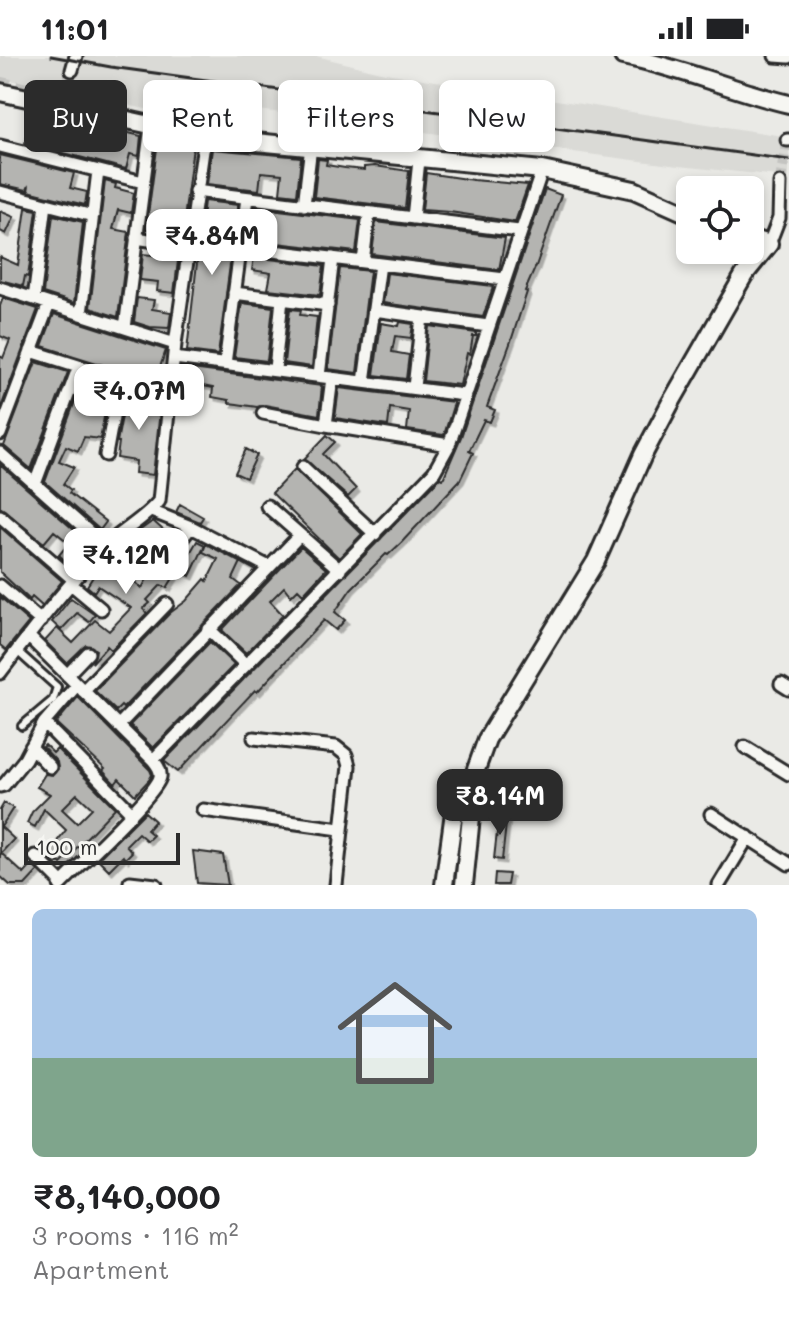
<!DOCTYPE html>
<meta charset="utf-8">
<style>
:root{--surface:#fff;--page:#f6f6f6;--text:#202124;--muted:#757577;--line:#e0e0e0;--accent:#2b2b2b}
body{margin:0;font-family:Mali,sans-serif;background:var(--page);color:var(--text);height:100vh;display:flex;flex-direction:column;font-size:30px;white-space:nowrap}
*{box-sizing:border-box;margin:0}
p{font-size:26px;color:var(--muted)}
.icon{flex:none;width:44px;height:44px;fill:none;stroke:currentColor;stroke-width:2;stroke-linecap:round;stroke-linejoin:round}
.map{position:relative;height:829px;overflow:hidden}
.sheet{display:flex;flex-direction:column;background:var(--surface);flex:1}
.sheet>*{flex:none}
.banner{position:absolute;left:24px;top:24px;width:742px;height:72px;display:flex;gap:16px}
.buttons{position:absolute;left:676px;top:120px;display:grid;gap:16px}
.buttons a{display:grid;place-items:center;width:88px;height:88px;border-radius:12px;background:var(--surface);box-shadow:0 4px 12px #0003;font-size:40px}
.scale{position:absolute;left:24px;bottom:20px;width:156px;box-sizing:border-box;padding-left:8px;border:4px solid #2b2b2b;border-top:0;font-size:22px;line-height:28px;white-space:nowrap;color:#2b2b2b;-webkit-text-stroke:6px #f6f6f2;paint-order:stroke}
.price{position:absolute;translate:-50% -68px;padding:0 18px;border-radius:16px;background:#fff;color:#222;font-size:26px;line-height:52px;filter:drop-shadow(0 2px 4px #0008)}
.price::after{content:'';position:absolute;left:50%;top:48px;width:24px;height:18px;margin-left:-12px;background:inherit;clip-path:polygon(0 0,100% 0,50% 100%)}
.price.active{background:var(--accent);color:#fff}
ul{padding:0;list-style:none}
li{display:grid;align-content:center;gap:16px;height:424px;padding:0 32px}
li+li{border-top:2px solid var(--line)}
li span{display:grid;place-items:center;height:248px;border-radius:12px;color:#555}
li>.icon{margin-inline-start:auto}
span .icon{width:144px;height:144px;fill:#fffc;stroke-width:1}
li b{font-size:34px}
.chip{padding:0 28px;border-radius:12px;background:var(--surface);box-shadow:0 4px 12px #0003;font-size:28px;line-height:72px}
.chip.active{background:var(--accent);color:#fff}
.status{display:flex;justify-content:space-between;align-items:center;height:56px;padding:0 40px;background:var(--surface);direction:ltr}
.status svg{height:22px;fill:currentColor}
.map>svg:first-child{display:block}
.built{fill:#dadad6}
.building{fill:#b4b4b1;stroke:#2b2b2b;stroke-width:2;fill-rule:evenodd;filter:url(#shadow)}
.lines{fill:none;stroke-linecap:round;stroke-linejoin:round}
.street-tunnel{stroke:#c4c4c1;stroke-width:11;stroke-dasharray:11 5.5;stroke-linecap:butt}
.lane-casing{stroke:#2b2b2b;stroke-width:12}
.street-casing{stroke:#2b2b2b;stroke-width:17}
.secondary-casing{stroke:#2b2b2b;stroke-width:22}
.lane{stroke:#f6f6f2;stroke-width:6}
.street{stroke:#f6f6f2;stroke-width:11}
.secondary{stroke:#f6f6f2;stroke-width:16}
.rail{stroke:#2b2b2b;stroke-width:3}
</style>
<div class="status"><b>11:01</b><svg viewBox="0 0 49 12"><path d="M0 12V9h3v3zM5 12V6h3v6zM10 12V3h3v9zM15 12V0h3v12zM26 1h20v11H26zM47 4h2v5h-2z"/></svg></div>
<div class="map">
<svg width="789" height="829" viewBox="0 0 789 829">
<defs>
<filter id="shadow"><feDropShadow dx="3.5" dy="3.5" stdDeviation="0" flood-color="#0004"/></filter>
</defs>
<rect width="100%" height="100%" fill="#eaeae6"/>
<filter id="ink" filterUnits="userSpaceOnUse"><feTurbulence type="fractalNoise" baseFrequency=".0125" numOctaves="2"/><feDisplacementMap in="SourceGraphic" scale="16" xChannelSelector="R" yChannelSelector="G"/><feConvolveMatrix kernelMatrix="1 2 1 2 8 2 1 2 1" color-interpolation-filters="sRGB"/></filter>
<g filter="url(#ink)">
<!-- built -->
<path class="built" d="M0,0H316L385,17L789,81V121L678,110L221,49L193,63L0,22Z"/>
<!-- building -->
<path class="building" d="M33,55L88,71L86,79L105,84L108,72L141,80L139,100L130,98L126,113L25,87Z
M158,85L193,90L182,180L146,173Z
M212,93L301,101L297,139L280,137L282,118L261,116L259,134L207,128Z
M0,99L74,117L70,132L87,136L85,149L28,135L29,129L27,134L0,128Z
M318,103L327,104L326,109L345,112L364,114V111L375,110L409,115L405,152L314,141Z
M426,117L473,124L528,129L515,166L450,156L422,154Z
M105,125L116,128L115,132L134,137L131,157L118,154L113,173L129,176L118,261L90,252Z
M545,133L561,139L536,210L525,235L527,236L511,285L487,351L495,354L490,366L484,364L469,395L473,397L460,424L401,487L388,499L386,498L351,533L335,556L345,564L336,574L324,564L257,636L255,634L178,716L164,705L440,422L443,423L461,381Z
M204,145L238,149L218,299L187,295Z
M254,151L360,164L356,196L250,184Z
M26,152L37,154L28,221L25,220L23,230L0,224V201L18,209Z
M0,155L14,161L6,178L0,175Z
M53,159L83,166L74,247L43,237Z
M376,166L505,182L499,214L372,198Z
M162,195L179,197L174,237L157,235L158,226L140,224L143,198L161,200Z
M254,201L324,210L320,239L268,233L271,217L252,214Z
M340,212L370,215L357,317L328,313Z
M387,217L493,230L492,234L483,261L383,247Z
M3,242L38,253L0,354V300L3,302L10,284L0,280V250Z
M137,242L154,244L152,253L171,256L169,272L150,271L134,266Z
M242,247L273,251L267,305L234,301Z
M290,253L301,254L300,259L317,261L312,311L284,307Z
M54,258L166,294L159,314L164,316L161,327L42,290Z
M400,266L413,268L411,282L395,280L392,296L409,299L406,323L374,319L381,267L399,270Z
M429,270L476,277V280H473L470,298L467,297L460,329L423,325Z
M36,306L68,316L31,413L4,390Z
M184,312L322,330L319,359L265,349L257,351L237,348L229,347V344L212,341L213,332L183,326Z
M84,321L110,329L100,383L84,381L78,395L66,390L59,405L74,411L63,428L71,434L69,437L106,466L100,474L45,426Z
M339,332L454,346L453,350L444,379L428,377L407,374L409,355L390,352L388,370L335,362Z
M127,334L161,345L153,419L135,417L136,405L117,402L119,386H117Z
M327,379L335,386L323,398L356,433L348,441L304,403Z
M246,393L257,399L246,422L235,417Z
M0,409L90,488L73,512L59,499L69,487L54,475L44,487L0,451Z
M295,413L362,478L339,502L272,437Z
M180,448L203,461L200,466L176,456Z
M153,465L172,482L154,504L153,511L156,516L167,515L184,494L190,497L197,485L205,489L190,520L178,514L167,532L161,529L147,544L150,547L143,553L147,557L111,594L107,590L92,607L96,594L86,589L67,607L45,585L57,572L73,587L95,564L109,575L131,552L98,530L94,536L87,530L103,505L127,525L129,521L142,532L153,512L140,500L152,489L139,475Z
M0,471L62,525L42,550L32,541L30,544L0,516Z
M206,488L255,514L241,506L233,523L241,529L123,652L121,650L116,655L95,635L170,557L186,545L205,523L207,525L218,503L203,496Z
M301,491L326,513L303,538L298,533L291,540L284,531L270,545L283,559L246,597L222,574Z
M0,541L29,566L6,594L0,589Z
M71,542L95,559L89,566L77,557L61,574L52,566Z
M210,586L234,609L153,692L130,669Z
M78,641L150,714L152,719L149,724L135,739L119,723L115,728L103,715L105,713L56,667Z
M45,689L53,697L57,693L115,752L61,808L59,806L56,809L46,799L66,774L44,753L35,771L27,767L32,756L50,738L37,731L45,718L53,719L58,713L57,706L43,691ZM77,738L92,752L77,767L62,753Z
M4,747L13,752L1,771L14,783L1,797L24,818L32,809L38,815L25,829H10L0,820V754Z
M145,756L155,765L147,774L153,779L147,785L138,777L126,789L132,796L125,803L123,800L109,814L98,803Z
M499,758L507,759L502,804L494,803Z
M193,795L223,799L228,829L197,827Z
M495,817L509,818L507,829H494Z"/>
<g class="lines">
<!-- street-tunnel -->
<path class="street-tunnel" d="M0,26L61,41L72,14
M780,127L787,84"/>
<!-- lane casing -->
<g class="lane-casing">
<path id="lane" d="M17,595L57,631L53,644L22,670"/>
</g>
<!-- street casing -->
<g class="street-casing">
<path id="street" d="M775,0L789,1
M72,14L76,0
M787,84H789
M0,90L143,126
M195,135L519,175
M0,136L93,160
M304,149L311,90
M413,162L419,104
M136,182L188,190
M769,188L779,162L780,127
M240,191L504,223
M363,206L369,157
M0,232L175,288
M234,237L328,249
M34,243L46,148
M374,254L488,270
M81,258L98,115
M125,272L151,70
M31,295L170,339
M174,302L464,339
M225,308L247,142
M275,313L282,243
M319,320L333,202
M332,322L326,369L449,389
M364,326L380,208
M414,331L422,261
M263,357L326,369
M0,378L49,248
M0,397L105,490
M106,399L120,323
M303,411L375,478
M35,428L79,310
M267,450L340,514
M151,455L191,471L269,511
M0,460L74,524
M161,509L191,471
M71,528L101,553
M0,530L41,565
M209,573L246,609
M28,580L153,704C157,709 161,714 160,721C156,739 77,811 60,829
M0,617C32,575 65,531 103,493C120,475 144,464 159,445L175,288L205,81
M67,619L88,597
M781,628L789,633
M77,629L44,667L132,757
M83,635L167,548
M118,670L300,479
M254,682L336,691L346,699L349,710L336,829
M31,691L50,711
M745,691L789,718
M153,704L434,416L449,389L542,114
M0,730L4,729L25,703L44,667
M203,754L340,773
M711,758L789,808
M35,800L62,827
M130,826L156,829
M719,829L748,781"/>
</g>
<!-- secondary casing -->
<g class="secondary-casing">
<path id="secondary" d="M623,0C680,11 733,35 789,48
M0,36L205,81L542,114L634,134L690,159
M469,733L487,683L596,505L643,399L670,348L744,219L769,188L750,182
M444,829L455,749L469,733L472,751L464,829"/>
</g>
<!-- lane -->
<use href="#lane" class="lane"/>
<!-- street -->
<use href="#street" class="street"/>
<!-- secondary -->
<use href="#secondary" class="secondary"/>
<!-- rail -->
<path class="rail" d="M51,0L111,11L789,104"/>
</g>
</g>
</svg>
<div class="buttons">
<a><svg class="icon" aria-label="locate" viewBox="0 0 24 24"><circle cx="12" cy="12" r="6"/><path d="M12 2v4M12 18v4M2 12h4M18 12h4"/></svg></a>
</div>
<div class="scale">100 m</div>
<b class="price" style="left:212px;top:221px">₹4.84M</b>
<b class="price" style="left:139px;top:376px">₹4.07M</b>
<b class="price" style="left:126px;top:540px">₹4.12M</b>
<b class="price active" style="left:500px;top:781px">₹8.14M</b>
<div class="banner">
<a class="chip active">Buy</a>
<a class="chip">Rent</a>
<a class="chip">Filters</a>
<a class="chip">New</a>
</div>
</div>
<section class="sheet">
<ul>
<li><span style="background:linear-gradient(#a9c7e8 60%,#7fa58c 0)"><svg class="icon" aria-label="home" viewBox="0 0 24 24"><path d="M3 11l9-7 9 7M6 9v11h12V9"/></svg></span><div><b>₹8,140,000</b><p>3 rooms · 116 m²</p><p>Apartment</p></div></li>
</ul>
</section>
